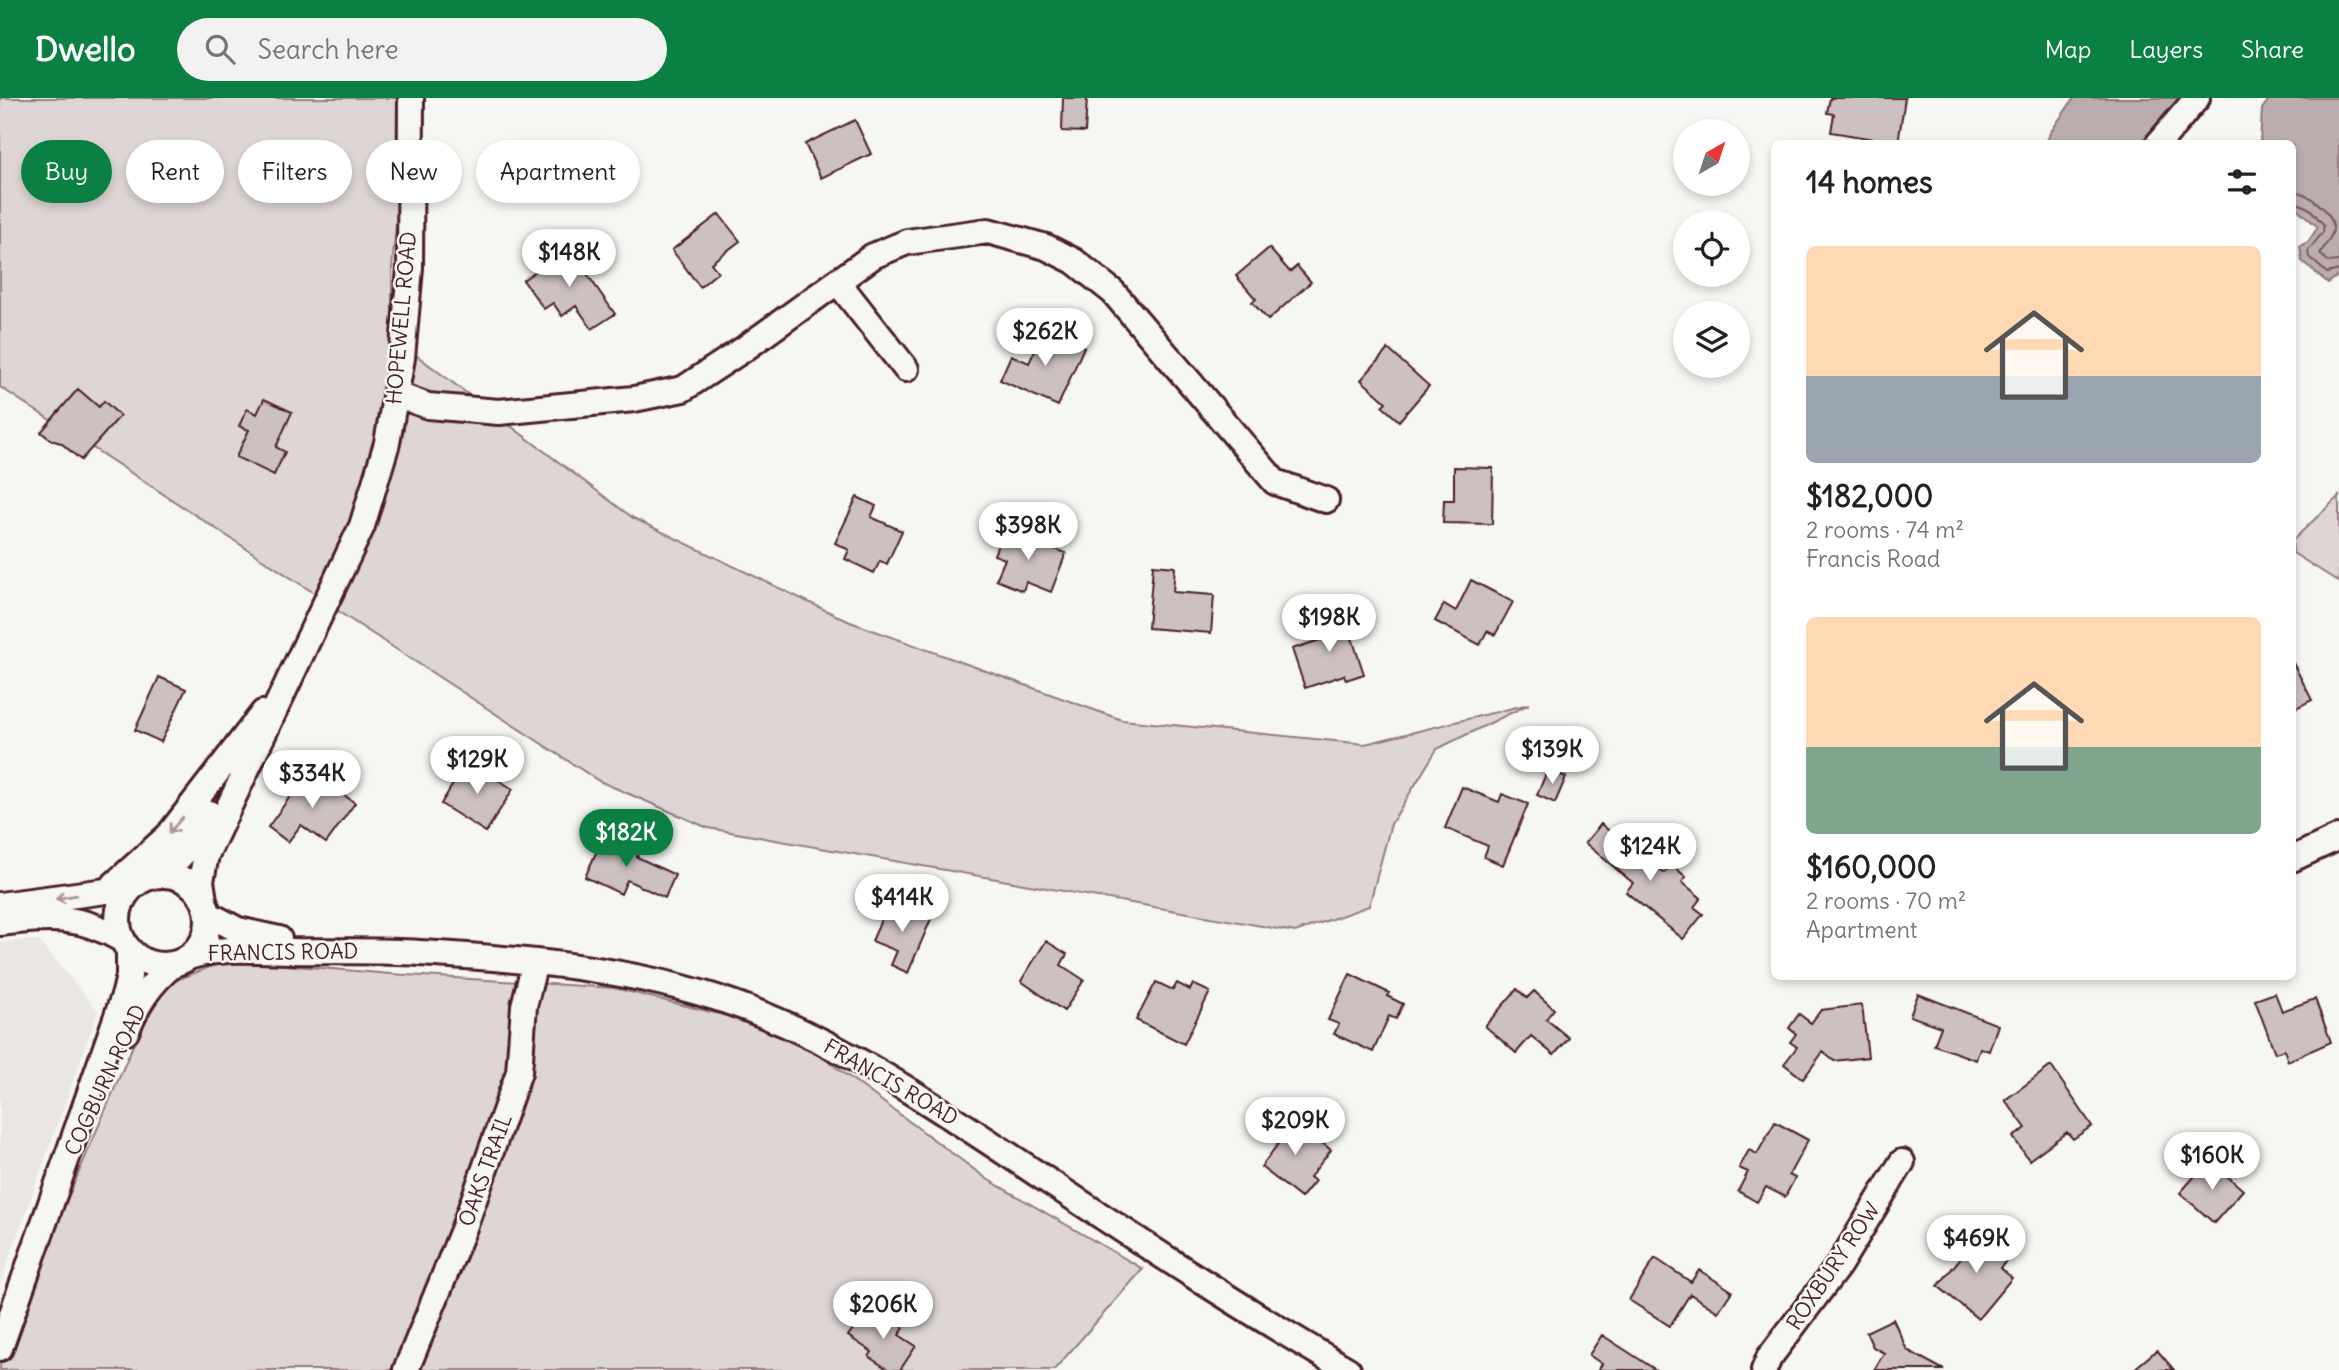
<!DOCTYPE html>
<meta charset="utf-8">
<style>
:root{--surface:#fff;--page:#f2f2f2;--text:#222;--muted:#767676;--accent:#0b8043}
body{margin:0;font-family:Delius,sans-serif;background:var(--page);color:var(--text);height:100vh;display:flex;flex-direction:column;font-size:26px;white-space:nowrap}
*{box-sizing:border-box;margin:0}
p{font-size:23px;color:var(--muted)}
.icon{flex:none;width:38px;height:38px;fill:none;stroke:currentColor;stroke-width:2;stroke-linecap:round;stroke-linejoin:round}
.map{position:relative;flex:1;overflow:hidden}
.sheet{position:absolute;left:1771px;top:42px;width:525px;height:840px;display:flex;flex-direction:column;background:var(--surface);border-radius:10px;box-shadow:0 4px 10px #0003}
.sheet>*{flex:none}
.top-card{position:absolute;left:21px;top:42px;width:665px;height:63px;display:flex;gap:14px}
.needle{width:46px;rotate:39deg}
.controls{position:absolute;left:1673px;top:21px;display:grid;gap:14px}
.controls a{display:grid;place-items:center;width:77px;height:77px;border-radius:50%;background:var(--surface);box-shadow:0 4px 10px #0003;font-size:35px}
.price{position:absolute;translate:-50% -60px;padding:0 16px;border-radius:24px;background:#fff;color:#222;font-size:23px;line-height:46px;filter:drop-shadow(0 2px 4px #0008)}
.price::after{content:'';position:absolute;left:50%;top:42px;width:21px;height:16px;margin-left:-10px;background:inherit;clip-path:polygon(0 0,100% 0,50% 100%)}
.price.active{background:var(--accent);color:#fff}
ul{padding:0;list-style:none}
li{display:grid;align-content:center;gap:14px;height:371px;padding:0 35px}
li span{display:grid;place-items:center;height:217px;border-radius:10px;color:#555}
li>.icon{margin-inline-start:auto}
span .icon{width:126px;height:126px;fill:#fffc;stroke-width:1}
li b{font-size:30px}
h2{display:flex;justify-content:space-between;align-items:center;height:84px;padding:0 35px;font-size:30px}
.pill{padding:0 24px;border-radius:32px;background:var(--surface);box-shadow:0 4px 10px #0003;font-size:24px;line-height:63px}
.pill.active{background:var(--accent);color:#fff}
header{display:flex;align-items:center;gap:42px;box-sizing:border-box;height:98px;padding:0 35px;background:var(--accent);color:#fff}
header strong{font-size:33px}
nav{display:flex;gap:38px;margin-inline-start:auto;font-size:24px}
.search{width:490px;height:63px;background:var(--page);display:flex;align-items:center;gap:18px;box-sizing:border-box;padding:0 24px;border-radius:38px;color:var(--muted);font-size:26px}
.map>svg:first-child{display:block}
.built{fill:#e9e6e3}
.green{fill:#ddd6d5;stroke:#947a80;stroke-width:2}
.water{fill:#bbadae;stroke:#8e747a;stroke-width:2}
.lines{fill:none;stroke-linecap:round;stroke-linejoin:round}
.shore{stroke:#77585f;stroke-width:2}
.building{fill:#ccc1c0;stroke:#4a1f2b;stroke-width:2}
.minor-casing{stroke:#4a1f2b;stroke-width:30}
.minor{stroke:#f6f6f2;stroke-width:24}
.oneway{stroke:#a99598}
.labels{text-anchor:middle;dominant-baseline:central;stroke-width:5;stroke-linejoin:round;paint-order:stroke}
.street-label{font-size:21px;fill:#4a1f2b;stroke:#f6f6f2}
</style>
<header>
<strong>Dwello</strong>
<div class="search"><svg class="icon" aria-label="search" viewBox="0 0 24 24"><circle cx="10" cy="10" r="6"/><path d="M15 15l6 6"/></svg>Search here</div>
<nav><a>Map</a><a>Layers</a><a>Share</a></nav>
</header>
<div class="map">
<svg width="2339" height="1272" viewBox="0 0 2339 1272">
<rect width="100%" height="100%" fill="#f6f6f2"/>
<filter id="ink" filterUnits="userSpaceOnUse"><feTurbulence type="fractalNoise" baseFrequency=".0143" numOctaves="2"/><feDisplacementMap in="SourceGraphic" scale="14" xChannelSelector="R" yChannelSelector="G"/><feConvolveMatrix kernelMatrix="1 2 1 2 8 2 1 2 1" color-interpolation-filters="sRGB"/></filter>
<g filter="url(#ink)">
<!-- built -->
<path class="built" d="M38,842L98,913L0,1186V844Z"/>
<!-- green -->
<path class="green" d="M0,0H407L392,171V239L633,420L850,524L1122,622L1365,646L1529,606L1437,651L1391,726L1369,808L1295,834L708,730L599,683L342,516L311,493L0,289Z
M2339,398V484L2293,455L2292,443Z
M227,862L391,876L614,890L787,933L987,1081L1143,1171L1054,1272H0V1259L145,919L172,884Z"/>
<!-- water -->
<path class="water" d="M2074,0H2181L2143,45L2046,46L2050,35Z
M2270,0H2339V177L2328,185L2302,163L2300,148L2308,144L2318,129L2293,107L2292,46L2260,45L2262,11Z"/>
<g class="lines">
<!-- shore -->
<path class="shore" d="M2292,93C2307,94 2334,114 2333,130C2333,140 2324,148 2320,156L2329,164L2339,163
M2292,102L2310,111L2324,127L2323,134L2308,153L2309,159L2327,175L2339,172"/>
</g>
<!-- building -->
<path class="building" d="M1063,0H1087L1085,34L1062,33Z
M1830,0H1905L1898,45L1831,34L1834,16L1827,15Z
M855,22L871,56L821,80L805,46Z
M719,116L740,143L711,165L718,174L700,189L672,152Z
M569,150L615,216L592,231L576,208L562,218L553,205L544,211L523,182Z
M1269,150L1290,174L1297,168L1311,184L1268,222L1252,204L1256,201L1236,178Z
M1045,231L1084,249L1058,308L1000,282L1011,257L1029,265Z
M1388,251L1429,288L1399,323L1382,308L1386,304L1361,282Z
M78,291L99,309L104,303L120,318L81,362L61,345L51,342L41,334Z
M264,301L292,314L276,349L285,354L274,377L236,359L249,332L239,328L247,311L257,316Z
M1454,369L1493,370L1492,426L1443,425L1444,402H1454Z
M857,399L876,408L871,419L902,433L887,466L880,463L874,475L845,461L849,452L835,445Z
M1004,431L1066,455L1051,494L1026,484L1023,493L996,482L1005,461L994,457Z
M1153,467L1175,469L1173,494L1214,497L1211,535L1148,530Z
M1471,482L1513,504L1495,537L1487,533L1480,547L1435,523L1444,506L1456,513Z
M1343,513L1364,576L1346,582L1344,577L1305,590L1292,551L1326,540L1320,520Z
M2292,563L2312,602L2292,612Z
M159,579L186,591L161,644L135,632Z
M467,663L513,691L486,734L441,706Z
M1548,671L1566,679L1555,705L1537,697Z
M308,674L320,683L322,681L355,705L326,745L301,727L288,744L268,729Z
M1462,689L1499,704L1502,696L1528,706L1503,767L1484,759L1488,748L1445,730Z
M1601,726L1649,766L1651,764L1664,775L1672,767L1686,779L1682,784L1701,800L1694,809L1703,816L1683,841L1626,794L1633,785L1585,745Z
M605,735L640,752L637,759L675,777L665,800L627,782L621,796L585,779Z
M889,803L931,821L908,875L891,867L897,853L872,843Z
M1046,843L1067,856L1061,867L1084,882L1064,913L1021,883Z
M1350,876L1389,895L1387,898L1403,906L1396,921L1389,918L1373,954L1334,936L1339,926L1328,922Z
M1156,884L1173,892L1177,885L1190,892L1193,886L1210,894L1184,946L1136,922Z
M1517,891L1527,900L1534,893L1554,911L1546,921L1569,940L1554,957L1531,938L1516,955L1485,928Z
M2275,895L2282,913L2315,901L2331,944L2288,963L2284,952L2275,955L2255,902Z
M1918,896L1998,927L1989,953L1980,950L1976,962L1934,947L1941,929L1910,918Z
M1862,907L1868,959L1834,963L1823,954L1803,981L1784,966L1797,949L1790,944L1796,936L1789,930L1799,916L1811,925L1821,912Z
M2051,968L2092,1028L2073,1041L2067,1034L2029,1062L2013,1039L2026,1030L2005,1002Z
M1288,1018L1331,1052L1310,1079L1315,1083L1301,1100L1261,1069L1280,1043L1273,1038Z
M1775,1024L1808,1042L1789,1077L1795,1080L1785,1099L1766,1089L1757,1104L1738,1093L1748,1074L1739,1070L1749,1052L1757,1056Z
M2209,1062L2243,1092L2214,1125L2180,1095Z
M1969,1131L2007,1162L2000,1170L2012,1180L1978,1221L1938,1188L1963,1157L1954,1150Z
M1655,1160L1691,1184L1699,1172L1732,1193L1718,1214L1690,1196L1670,1228L1629,1202Z
M864,1215L879,1225L885,1217L904,1230L899,1237L916,1248L900,1272H889L869,1259L872,1254L848,1238Z
M1893,1221L1907,1252L1944,1272H1874L1884,1255L1873,1249L1866,1234Z
M1602,1237L1656,1272H1598L1602,1266L1589,1257Z
M2157,1252L2174,1272H2133Z"/>
<g class="lines">
<!-- minor casing -->
<g class="minor-casing">
<path id="minor" d="M2158,46L2197,0
M837,183L906,271
M395,296L428,308L499,314L634,301L683,291L744,251L873,158L907,144L988,133L1046,149L1074,163L1113,194L1275,384L1326,402
M2292,761L2339,739
M156,777C182,763 195,741 209,715
M118 822a45 45 0 1 1 90 0a45 45 0 1 1-90 0Z
M107,793L168,738L263,615
M204,802L201,783L206,757L362,428L387,345L402,260L410,170L411,0
M0,807L121,791
M208,816L238,832L279,841
M0,825C50,819 78,816 123,842
M192,858C225,848 259,853 293,853C335,854 377,852 420,855C525,861 632,870 732,905C846,945 942,1013 1042,1079C1142,1145 1244,1212 1348,1272
M126,934C137,906 150,885 174,866
M0,1250L125,895L129,878V852
M406,1272L465,1127L519,974L524,908L535,864
M1764,1272L1769,1260L1839,1167L1902,1064"/>
</g>
<!-- minor -->
<use href="#minor" class="minor"/>
</g>
<!-- one-way arrows -->
<defs><path id="oneway-shaft" d="M-6 0H5M1.5-3L5.5 0L1.5 3" fill="none" stroke-width="1.6" stroke-linecap="round" stroke-linejoin="round" transform="scale(1.75)"/></defs>
<g class="oneway">
<use href="#oneway-shaft" transform="translate(176 727) rotate(130)"/>
<use href="#oneway-shaft" transform="translate(66 799) rotate(170)"/>
</g>
</g>
<g class="labels">
<!-- street labels -->
<g class="street-label">
<text transform="translate(401 220) rotate(-85)">HOPEWELL ROAD</text>
<text transform="translate(283 854) rotate(-1)">FRANCIS ROAD</text>
<text transform="translate(105 982) rotate(-65)">COGBURN ROAD</text>
<text transform="translate(891 984) rotate(30)">FRANCIS ROAD</text>
<text transform="translate(485 1072) rotate(-70)">OAKS TRAIL</text>
<text transform="translate(1833 1168) rotate(-56)">ROXBURY ROW</text>
</g>
</g>
</svg>
<div class="controls">
<a><svg class="needle" viewBox="-14 -14 28 28"><path d="M0-13l5 13h-10z" fill="#e53935"/><path d="M0 13l5-13h-10z" fill="#767676"/></svg></a>
<a><svg class="icon" aria-label="locate" viewBox="0 0 24 24"><circle cx="12" cy="12" r="6"/><path d="M12 2v4M12 18v4M2 12h4M18 12h4"/></svg></a>
<a><svg class="icon" aria-label="layers" viewBox="0 0 24 24"><path d="M12 4l9 5-9 5-9-5zM3 14l9 5 9-5"/></svg></a>
</div>
<b class="price" style="left:569px;top:191px">$148K</b>
<b class="price" style="left:1045px;top:270px">$262K</b>
<b class="price" style="left:1028px;top:464px">$398K</b>
<b class="price" style="left:1329px;top:556px">$198K</b>
<b class="price" style="left:1552px;top:688px">$139K</b>
<b class="price" style="left:477px;top:698px">$129K</b>
<b class="price" style="left:312px;top:712px">$334K</b>
<b class="price active" style="left:626px;top:771px">$182K</b>
<b class="price" style="left:1650px;top:785px">$124K</b>
<b class="price" style="left:902px;top:836px">$414K</b>
<b class="price" style="left:1295px;top:1059px">$209K</b>
<b class="price" style="left:2212px;top:1094px">$160K</b>
<b class="price" style="left:1976px;top:1177px">$469K</b>
<b class="price" style="left:883px;top:1243px">$206K</b>
<div class="top-card">
<a class="pill active">Buy</a>
<a class="pill">Rent</a>
<a class="pill">Filters</a>
<a class="pill">New</a>
<a class="pill">Apartment</a>
</div>
<section class="sheet">
<h2>14 homes<svg class="icon" aria-label="filters" viewBox="0 0 24 24"><path d="M4 7h16M4 17h16"/><circle cx="9" cy="7" r="2"/><circle cx="15" cy="17" r="2"/></svg></h2>
<ul>
<li><span style="background:linear-gradient(#ffd9b3 60%,#9aa5b1 0)"><svg class="icon" aria-label="home" viewBox="0 0 24 24"><path d="M3 11l9-7 9 7M6 9v11h12V9"/></svg></span><div><b>$182,000</b><p>2 rooms · 74 m²</p><p>Francis Road</p></div></li>
<li><span style="background:linear-gradient(#ffd9b3 60%,#7fa58c 0)"><svg class="icon" aria-label="home" viewBox="0 0 24 24"><path d="M3 11l9-7 9 7M6 9v11h12V9"/></svg></span><div><b>$160,000</b><p>2 rooms · 70 m²</p><p>Apartment</p></div></li>
</ul>
</section>
</div>
